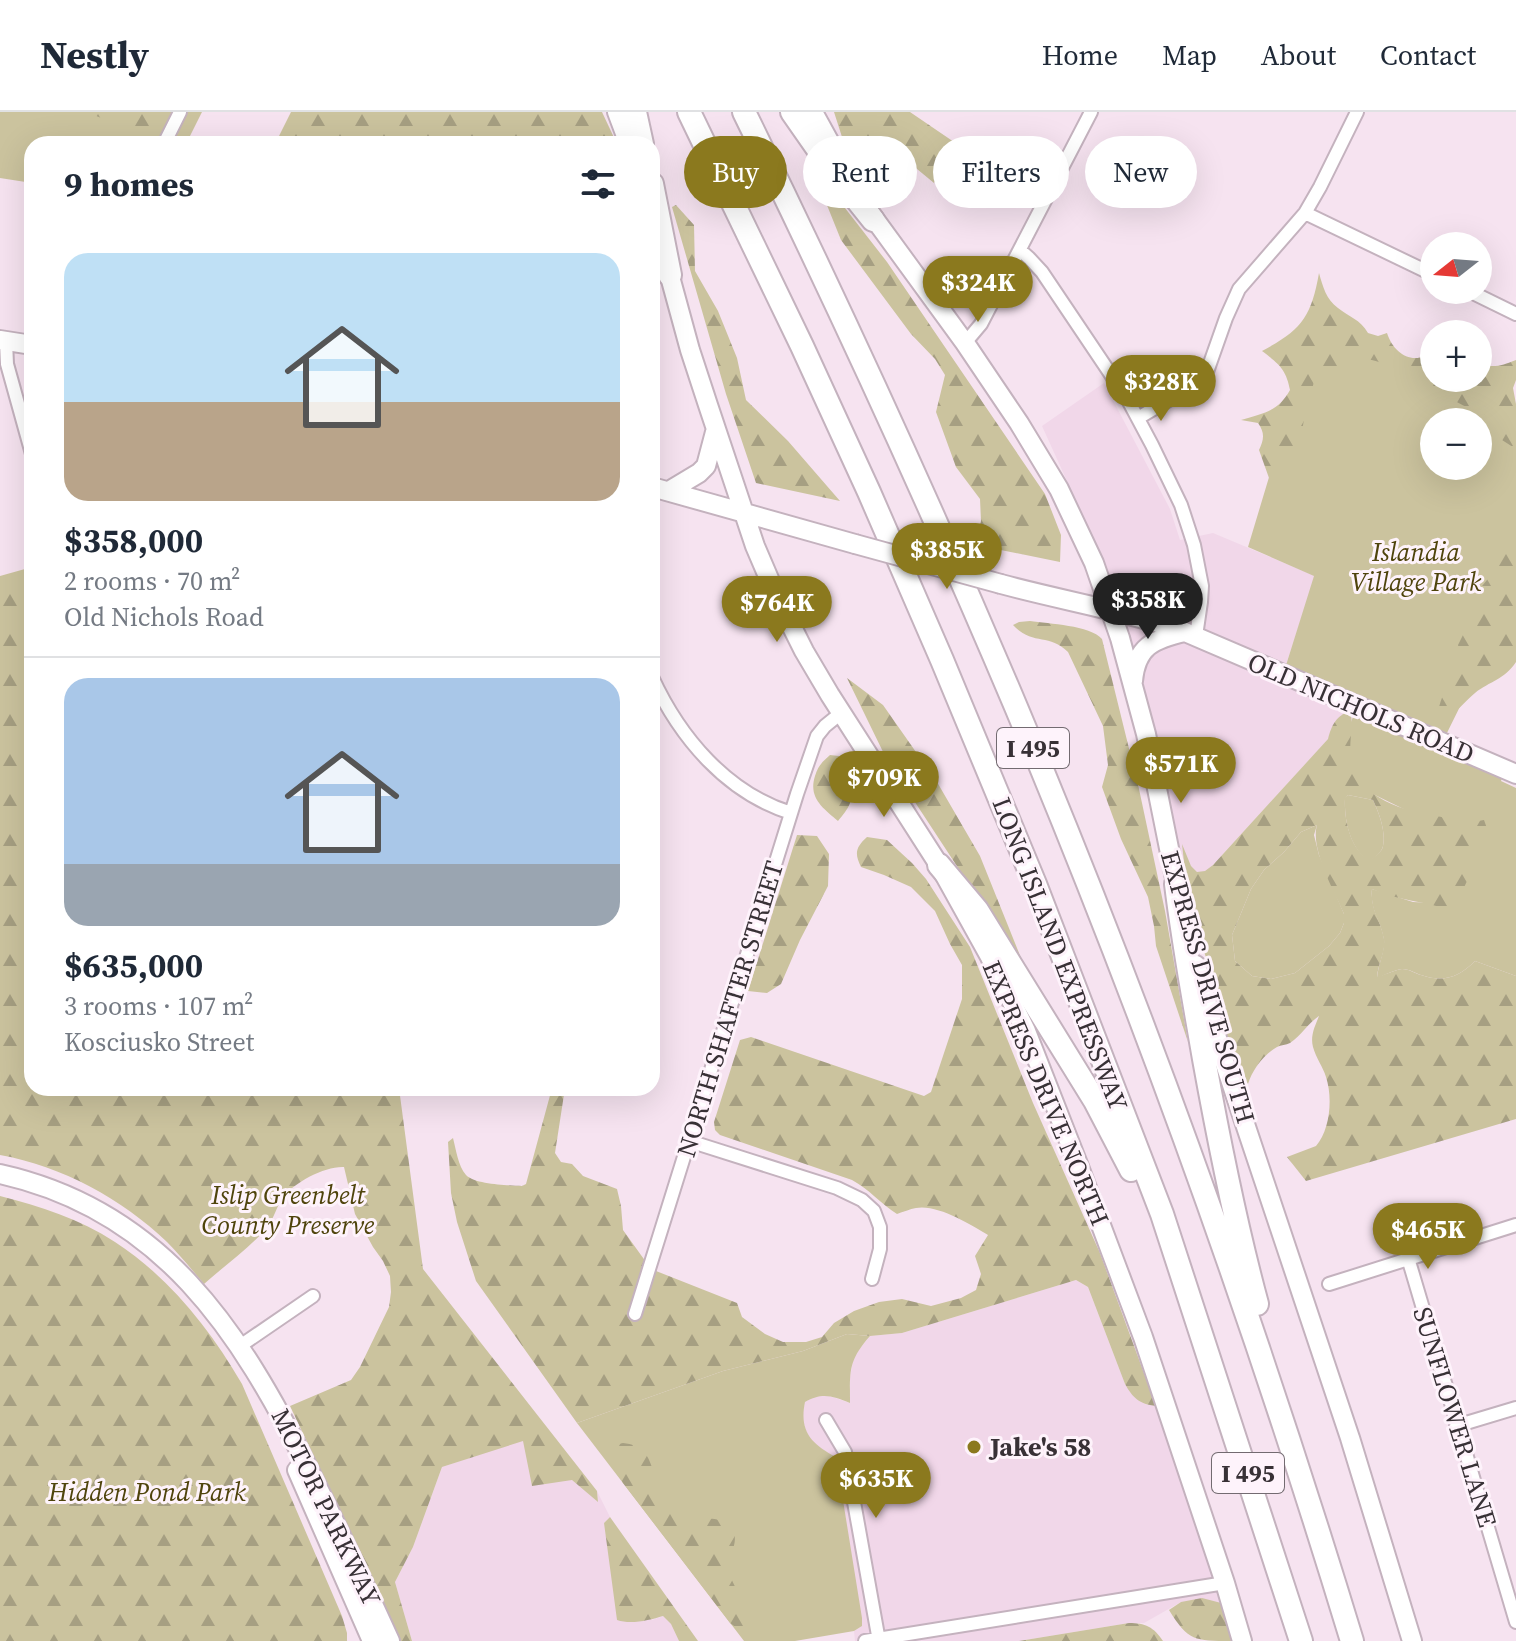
<!DOCTYPE html>
<meta charset="utf-8">
<style>
:root{--surface:#fff;--page:#f2f2f3;--text:#1f2937;--muted:#747a83;--line:#e0e1e3;--accent:#8b791e}
body{margin:0;font-family:"Source Serif 4",serif;background:var(--page);color:var(--text);height:100vh;display:flex;flex-direction:column;font-size:30px;white-space:nowrap}
*{box-sizing:border-box;margin:0}
p{font-size:26px;color:var(--muted)}
.icon{flex:none;width:44px;height:44px;fill:none;stroke:currentColor;stroke-width:2;stroke-linecap:round;stroke-linejoin:round}
.map{position:relative;flex:1;overflow:hidden}
.side{position:absolute;left:24px;top:24px;width:636px;height:960px;display:flex;flex-direction:column;background:var(--surface);border-radius:24px;box-shadow:0 8px 32px #0002}
.side>*{flex:none}
.guide{position:absolute;left:684px;top:24px;width:712px;height:72px;display:flex;gap:16px}
.needle{width:52px;rotate:253deg}
.fabs{position:absolute;left:1420px;top:120px;display:grid;gap:16px}
.fabs a{display:grid;place-items:center;width:72px;height:72px;border-radius:50%;background:var(--surface);box-shadow:0 8px 32px #0002;font-size:40px}
.price{position:absolute;translate:-50% -68px;padding:0 18px;border-radius:28px;background:var(--accent);color:#fff;font-size:26px;line-height:52px;filter:drop-shadow(0 2px 4px #0008)}
.price::after{content:'';position:absolute;left:50%;top:48px;width:24px;height:18px;margin-left:-12px;background:inherit;clip-path:polygon(0 0,100% 0,50% 100%)}
.price.active{background:#222;color:#fff}
ul{padding:0;list-style:none}
li{display:grid;align-content:center;gap:16px;height:424px;padding:0 40px}
li+li{border-top:2px solid var(--line)}
li span{display:grid;place-items:center;height:248px;border-radius:24px;color:#555}
li>.icon{margin-inline-start:auto}
span .icon{width:144px;height:144px;fill:#fffc;stroke-width:1}
li b{font-size:34px}
h2{display:flex;justify-content:space-between;align-items:center;height:96px;padding:0 40px;font-size:34px}
.chip{padding:0 28px;border-radius:36px;background:var(--surface);box-shadow:0 8px 32px #0002;font-size:28px;line-height:72px}
.chip.active{background:var(--accent);color:#fff}
header{display:flex;align-items:center;gap:48px;box-sizing:border-box;height:112px;padding:0 40px;background:var(--surface);border-bottom:2px solid var(--line)}
header strong{font-size:38px}
nav{display:flex;gap:44px;margin-inline-start:auto;font-size:28px}
.map>svg:first-child{display:block}
.built{fill:#f1d7e9}
.green{fill:#cbc39e;fill-rule:evenodd}
.forest{fill:url(#forest-firs);fill-rule:evenodd}
.lines{fill:none;stroke-linecap:round;stroke-linejoin:round}
.street-casing{stroke:#c4b2be;stroke-width:16}
.secondary-casing{stroke:#c4b2be;stroke-width:22}
.highway-casing{stroke:#c4b2be;stroke-width:26}
.street{stroke:#fff;stroke-width:12}
.secondary{stroke:#fff;stroke-width:18}
.highway{stroke:#fff;stroke-width:22}
.secondary-bridge-casing{stroke:#c4b2be;stroke-width:22;stroke-linecap:butt}
.secondary-bridge{stroke:#fff;stroke-width:18}
.poi-dot{fill:#8b791e;stroke:#fef3fb;stroke-width:3}
.labels{text-anchor:middle;dominant-baseline:central;stroke-width:6;stroke-linejoin:round;paint-order:stroke}
.shield{fill:#fef3fb;stroke:#736b71;stroke-width:2}
.shield-label{font-size:24px;font-weight:bold;fill:#383136}
.park-label{font-size:26px;font-style:italic;fill:#4f440c;stroke:#fef3fb}
.street-label{font-size:26px;fill:#383136;stroke:#fef3fb}
.poi-label{font-size:26px;font-weight:bold;fill:#383136;stroke:#fef3fb;text-anchor:start}
</style>
<header>
<strong>Nestly</strong>
<nav><a>Home</a><a>Map</a><a>About</a><a>Contact</a></nav>
</header>
<div class="map">
<svg width="1516" height="1529" viewBox="0 0 1516 1529">
<defs>
<pattern id="forest-firs" width="22" height="20" patternUnits="userSpaceOnUse" patternTransform="scale(2)"><rect width="22" height="20" fill="#cbc39e"/><path d="M5 1l3.5 6h-7zM16 11l3.5 6h-7z" fill="#a69f82"/></pattern>
</defs>
<rect width="100%" height="100%" fill="#f6e3f0"/>
<!-- built -->
<path class="built" d="M1104,271L1170,397L1180,428L1213,421L1315,464L1282,565L1356,597L1336,649L1332,623L1189,779L1141,575L1092,424L1042,314Z
M1076,1168L1088,1175L1125,1272L1145,1292L1156,1294L1225,1492L1181,1490L1144,1511H1129L1019,1529H855L854,1519L862,1514L836,1346L813,1331L806,1319L802,1304L805,1290L815,1284L827,1283L850,1291V1265L854,1244L870,1224L902,1221Z
M523,1328L598,1389L597,1379L610,1405L604,1411L652,1508L663,1504L671,1512L679,1529H412L395,1470L413,1435L442,1355Z"/>
<!-- green -->
<path class="green" d="M0,0H202L186,32H32V71L0,66Z
M1316,209L1516,303V481L1442,631L1505,658L1501,669L1516,676V864L1475,849C1459,865 1444,871 1421,863C1415,861 1409,857 1402,857C1394,858 1385,863 1377,866C1378,853 1385,839 1384,828C1381,807 1370,800 1372,777L1413,790L1432,791L1465,727L1334,663L1336,649L1356,597L1282,566L1314,464L1248,435ZM1434,310H1478V354H1434Z
M1348,683L1373,688C1379,701 1386,719 1383,734C1382,740 1375,745 1370,749C1350,738 1344,708 1345,686Z
M1317,713L1314,723L1319,743L1344,802V811L1340,821L1329,834L1295,861L1271,867L1252,864L1235,849L1232,823L1251,777L1264,758L1284,740L1301,720Z
M847,1222L870,1224C848,1249 850,1259 850,1291C833,1284 822,1280 805,1290C799,1319 811,1332 836,1345L862,1506V1514L854,1519L795,1529H744L577,1311L723,1259L803,1239Z"/>
<!-- forest -->
<path class="forest" d="M86,0H176L160,29Z
M291,0H602L617,32H275Z
M834,0H910L954,30L934,71L894,38L872,54L842,25Z
M810,51L887,150L1045,382L1061,423L1060,450L976,433L981,409L980,387L956,355L936,300L945,263L935,247L911,222L841,128Z
M676,93L694,113L695,159L718,199L737,246L746,288L788,329L840,389L756,371L726,282L672,95Z
M1319,161C1323,175 1326,187 1338,196C1349,205 1360,207 1368,221L1378,224L1387,221C1394,243 1415,255 1434,238V266H1478V252C1493,256 1502,254 1516,248V268L1513,276L1516,292V337L1502,328L1483,300C1463,297 1450,284 1433,276C1421,270 1409,267 1398,260C1387,254 1377,247 1363,247C1346,248 1331,259 1315,263C1312,287 1297,313 1304,338L1290,345L1281,358L1269,366L1259,338C1264,327 1265,321 1258,311L1241,308C1263,301 1278,300 1290,278C1286,257 1279,252 1262,239C1301,218 1311,206 1319,161Z
M1500,420L1510,436L1516,420V550C1504,568 1490,569 1475,581C1464,590 1457,601 1445,606L1439,595C1443,580 1453,559 1464,548L1460,543L1458,533L1468,513L1474,484L1491,463L1494,456L1497,428Z
M32,455V976H399L423,1157L597,1379L598,1390L572,1368L532,1374L523,1329L442,1355L413,1435L395,1470L412,1529H401L290,1294L351,1268L360,1255L389,1195L391,1180L390,1164L383,1149L373,1135L355,1102L344,1055C325,1054 295,1070 283,1085C276,1095 274,1108 265,1118C247,1138 224,1154 204,1172C192,1158 180,1143 167,1130C122,1087 62,1054 0,1043V464Z
M1030,509C1049,512 1090,513 1102,527L1139,677L1165,799L1188,930L1156,834L1154,814L1148,785L1121,727L1102,675L1108,653L1103,614L1068,540C1049,521 1032,534 1013,513L1019,510Z
M847,566L883,593L937,670L980,744L1027,861L886,646Z
M1350,598C1355,616 1346,636 1353,654C1366,692 1412,700 1447,706C1460,708 1471,711 1484,708L1489,722L1453,799C1426,789 1397,789 1372,777C1370,798 1381,808 1384,827C1386,839 1378,852 1377,865C1385,863 1394,858 1402,857C1409,857 1414,861 1421,863C1444,871 1459,865 1475,849L1516,864V1007L1306,1069L1287,1045L1316,1034C1330,1018 1333,986 1326,965C1323,955 1316,946 1313,935C1310,924 1315,914 1319,904C1308,911 1301,924 1290,931C1286,933 1281,933 1277,935C1264,942 1252,958 1248,972L1241,964L1221,908L1214,869L1197,819L1186,768L1182,732L1191,754L1197,760L1205,759L1213,753L1328,627C1332,612 1336,605 1350,598ZM1348,683L1373,688C1379,701 1386,719 1383,734C1382,740 1375,744 1370,748C1350,738 1344,707 1345,687ZM1317,713C1310,737 1334,778 1344,802V811L1340,821L1329,834L1295,861L1271,867L1252,864L1235,849L1232,823L1251,777L1264,758L1284,740L1301,720Z
M830,643L839,644C847,656 855,676 850,691C848,697 842,704 838,709C823,696 808,686 815,664C818,654 822,650 830,643Z
M797,723L817,724L829,742L828,774L800,828L781,872L767,881L748,879Z
M867,725L887,728L912,751L926,767L970,835L1033,991L1100,1141L1156,1294C1139,1292 1133,1286 1125,1272L1088,1175L1076,1168L902,1221L870,1224L847,1222L803,1239L723,1259L577,1311L476,1169L457,1110L451,1081L448,1030L453,1026C456,1037 458,1054 466,1063C476,1073 508,1073 522,1074L526,1072L552,976H565L555,1041L561,1050L572,1052L583,1064L617,1077L621,1094L623,1118L651,1157L737,1191L742,1205L765,1222L783,1230H806L822,1225L834,1211L854,1199L879,1190L902,1187L931,1194L961,1186L976,1178L981,1162L975,1144L988,1123C970,1112 937,1092 916,1096C910,1097 903,1100 897,1102C881,1092 869,1077 852,1068L720,1023L715,1018L714,1010L740,928L751,925L924,984L931,980L962,887V853L950,832L935,799L911,775L884,763L861,755C854,741 856,735 867,725Z
M0,1084C40,1094 80,1107 115,1130C169,1165 210,1217 242,1272L342,1504L347,1521V1529H0Z
M623,1331C660,1334 649,1372 667,1396C687,1423 713,1392 732,1418C741,1430 726,1445 729,1459C731,1469 737,1478 742,1486L741,1495L748,1521L741,1519L730,1511L623,1371L614,1355L610,1338L614,1333Z
M610,1405L698,1529H679L671,1512L663,1504C650,1508 631,1513 617,1508L604,1411Z
M1202,1486L1225,1492L1226,1506L1231,1529C1195,1529 1188,1529 1169,1498L1181,1490Z
M1129,1511C1145,1511 1154,1515 1163,1529H1019Z"/>
<g class="lines">
<!-- street casing -->
<g class="street-casing">
<path id="street" d="M164,32L180,0
M1305,101L1434,163
M1020,138L1029,146L1042,160L1128,288L1152,333L1181,393L1194,433L1202,474L1201,490L1196,524
M1467,178L1516,202
M6,229L7,252L32,342
M965,231L981,212L1091,0
M1138,306L1194,273L1208,257L1226,206L1239,177L1305,101L1320,75L1357,0
M652,565C680,626 727,681 791,701
M689,1029L837,1076L862,1088L874,1099L880,1115V1137L872,1167
M1408,1146L1516,1510
M1329,1172L1516,1113
M635,1202L797,682L817,624L825,614L841,601
M240,1234L313,1184
M826,1308L845,1340L879,1529
M1456,1314L1516,1296
M865,1529L1225,1471"/>
</g>
<!-- secondary casing -->
<g class="secondary-casing">
<path id="secondary" d="M617,0L629,32
M813,0L851,69
M868,98L965,231L1019,311L1059,377L1094,451L1120,526L1146,622L1179,786
M666,150L690,238L708,293L755,434L776,483L804,539L830,583L939,753L990,845L1026,919L1078,1052L1143,1225L1225,1471L1242,1529
M0,228L32,233
M652,375L855,432
M669,379L699,361L706,354L715,320
M1001,472C1060,488 1120,498 1178,517L1516,662
M1133,569C1136,535 1153,527 1185,520
M1196,853L1221,940L1350,1326L1412,1529
M0,1062C162,1098 240,1219 309,1358C338,1415 364,1472 390,1529
M297,1358L372,1529"/>
</g>
<!-- highway casing -->
<g class="highway-casing">
<path id="highway" d="M635,0L642,32
M689,0L802,234L869,380L942,548L1035,772L1162,1102L1301,1529
M744,0C840,196 931,394 1016,595C1144,900 1256,1213 1352,1529
M792,0L829,53L873,108
M652,72L670,163
M939,753L977,798L1095,989L1131,1058
M1176,772C1183,831 1194,889 1204,947C1219,1030 1235,1111 1257,1192"/>
</g>
<!-- street -->
<use href="#street" class="street"/>
<!-- secondary -->
<use href="#secondary" class="secondary"/>
<!-- highway -->
<use href="#highway" class="highway"/>
<!-- secondary-bridge casing -->
<g class="secondary-bridge-casing">
<path id="secondary-bridge" d="M855,432L1001,472"/>
</g>
<!-- secondary-bridge -->
<use href="#secondary-bridge" class="secondary-bridge"/>
</g>
<!-- markers -->
<circle class="poi-dot" cx="974" cy="1335" r="8"/>
<g class="labels">
<!-- shield labels -->
<g class="shield">
<rect x="997" y="616" width="72" height="40" rx="6"/>
<rect x="1212" y="1341" width="72" height="40" rx="6"/>
</g>
<g class="shield-label">
<text x="1033" y="636">I 495</text>
<text x="1248" y="1361">I 495</text>
</g>
<!-- park labels -->
<g class="park-label">
<text x="1416" y="440">Islandia<tspan x="1416" dy="30">Village Park</tspan></text>
<text x="288" y="1083">Islip Greenbelt<tspan x="288" dy="30">County Preserve</tspan></text>
<text x="147" y="1380">Hidden Pond Park</text>
</g>
<!-- street labels -->
<g class="street-label">
<text transform="translate(1361 596) rotate(23)">OLD NICHOLS ROAD</text>
<text transform="translate(1060 842) rotate(69)">LONG ISLAND EXPRESSWAY</text>
<text transform="translate(1208 875) rotate(74)">EXPRESS DRIVE SOUTH</text>
<text transform="translate(730 897) rotate(-73)">NORTH SHAFTER STREET</text>
<text transform="translate(1046 981) rotate(67)">EXPRESS DRIVE NORTH</text>
<text transform="translate(1455 1305) rotate(73)">SUNFLOWER LANE</text>
<text transform="translate(326 1395) rotate(64)">MOTOR PARKWAY</text>
</g>
<!-- poi labels -->
<g class="poi-label">
<text x="990" y="1335">Jake's 58</text>
</g>
</g>
</svg>
<div class="fabs">
<a><svg class="needle" viewBox="-14 -14 28 28"><path d="M0-13l5 13h-10z" fill="#e53935"/><path d="M0 13l5-13h-10z" fill="#747a83"/></svg></a>
<a>+</a>
<a>−</a>
</div>
<b class="price" style="left:978px;top:212px">$324K</b>
<b class="price" style="left:1161px;top:311px">$328K</b>
<b class="price" style="left:947px;top:479px">$385K</b>
<b class="price active" style="left:1148px;top:529px">$358K</b>
<b class="price" style="left:777px;top:532px">$764K</b>
<b class="price" style="left:1181px;top:693px">$571K</b>
<b class="price" style="left:884px;top:707px">$709K</b>
<b class="price" style="left:1428px;top:1159px">$465K</b>
<b class="price" style="left:876px;top:1408px">$635K</b>
<div class="guide">
<a class="chip active">Buy</a>
<a class="chip">Rent</a>
<a class="chip">Filters</a>
<a class="chip">New</a>
</div>
<section class="side">
<h2>9 homes<svg class="icon" aria-label="filters" viewBox="0 0 24 24"><path d="M4 7h16M4 17h16"/><circle cx="9" cy="7" r="2"/><circle cx="15" cy="17" r="2"/></svg></h2>
<ul>
<li><span style="background:linear-gradient(#bfe0f5 60%,#b9a48a 0)"><svg class="icon" aria-label="home" viewBox="0 0 24 24"><path d="M3 11l9-7 9 7M6 9v11h12V9"/></svg></span><div><b>$358,000</b><p>2 rooms · 70 m²</p><p>Old Nichols Road</p></div></li>
<li><span style="background:linear-gradient(#a9c7e8 75%,#9aa5b1 0)"><svg class="icon" aria-label="home" viewBox="0 0 24 24"><path d="M3 11l9-7 9 7M6 9v11h12V9"/></svg></span><div><b>$635,000</b><p>3 rooms · 107 m²</p><p>Kosciusko Street</p></div></li>
</ul>
</section>
</div>
